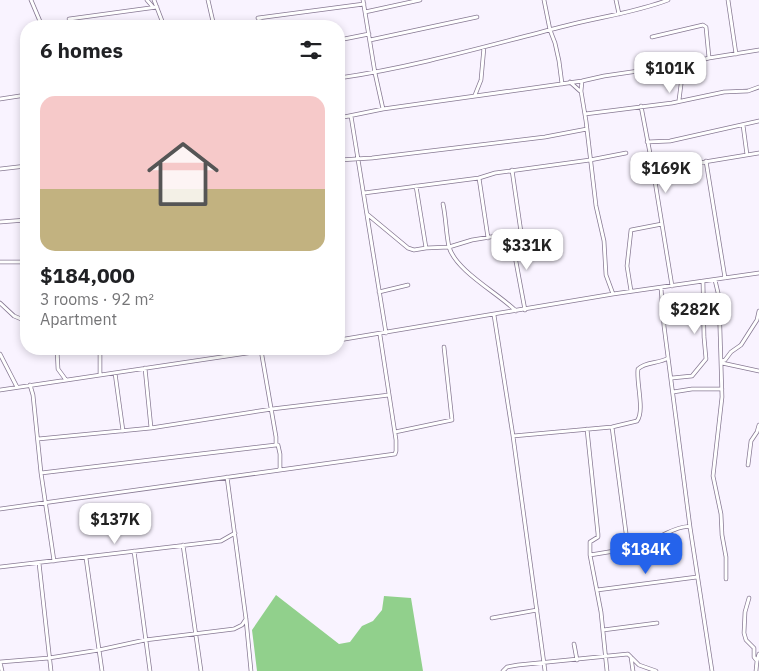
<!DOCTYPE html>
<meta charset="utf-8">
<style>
:root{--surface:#fff;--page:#f6f6f6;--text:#202124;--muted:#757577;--line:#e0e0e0;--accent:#2563eb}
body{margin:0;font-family:"IBM Plex Sans",sans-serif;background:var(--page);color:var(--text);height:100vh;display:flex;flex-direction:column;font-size:19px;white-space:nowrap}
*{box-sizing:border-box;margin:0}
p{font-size:16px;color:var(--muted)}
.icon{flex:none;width:28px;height:28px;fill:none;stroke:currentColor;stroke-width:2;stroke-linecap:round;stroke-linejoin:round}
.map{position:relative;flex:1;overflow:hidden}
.details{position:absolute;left:20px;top:20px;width:325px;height:335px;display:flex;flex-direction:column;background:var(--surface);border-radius:20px;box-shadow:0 2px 8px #0003}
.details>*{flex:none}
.price{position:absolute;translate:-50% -42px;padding:0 11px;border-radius:10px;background:#fff;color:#222;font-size:16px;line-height:32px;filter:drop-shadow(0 1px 2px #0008)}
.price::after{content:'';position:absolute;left:50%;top:30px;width:15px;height:11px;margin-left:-8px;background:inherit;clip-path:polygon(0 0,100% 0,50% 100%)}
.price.current{background:var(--accent);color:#fff}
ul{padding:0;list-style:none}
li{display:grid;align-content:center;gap:10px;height:265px;padding:0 20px}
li+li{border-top:1px solid var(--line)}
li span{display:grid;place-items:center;height:155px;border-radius:15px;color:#555}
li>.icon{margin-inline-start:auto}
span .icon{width:90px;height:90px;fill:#fffc;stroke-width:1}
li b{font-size:21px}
h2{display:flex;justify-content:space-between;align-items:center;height:60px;padding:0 20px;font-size:21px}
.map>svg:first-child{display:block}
.forest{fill:#91d08c}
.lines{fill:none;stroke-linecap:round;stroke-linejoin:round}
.minor-casing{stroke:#877993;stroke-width:4.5}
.minor{stroke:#fff;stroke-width:3}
</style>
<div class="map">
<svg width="759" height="671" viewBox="0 0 759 671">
<rect width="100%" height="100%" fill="#f9f3ff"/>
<!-- forest -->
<path class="forest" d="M276,595L339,644L350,642L362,626L373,621L382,610L384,596L411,598L423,671H257L252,630Z"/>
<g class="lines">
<!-- minor casing -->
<g class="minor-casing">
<path id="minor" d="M31,0L42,26
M147,0L153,7
M154,0L164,26
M208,0L214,26
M363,0L375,73L383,109
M544,0L550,30L555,43L559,61L562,84
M616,0L619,14
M728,0L736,54
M365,12L420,0
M69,19L157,7
M265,26L258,18L364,4
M652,37L703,25L706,27L709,58
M339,40L369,34
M370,40L477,17
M339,78C415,67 490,45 565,26C599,17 634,13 668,0
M582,81L581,91L586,121L596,206L604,241L606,275L613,294
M570,82L580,91
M475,95L481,80L484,47
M0,99L26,95
M679,100L682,77L686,64
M641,106L653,169L672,286
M585,114L672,103L724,92L748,91L759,87
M351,116L386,333
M339,118L383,109L582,81L604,76L686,64L709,58L759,50
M743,125L747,155
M647,142L670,141L759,121
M339,160L372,158L545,137L587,129
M706,161L725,278
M680,166L759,153
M0,169L26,166
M416,186L426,248L449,247L472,240L521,232L512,170
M364,193L479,178
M443,204C446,218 446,233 449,247C456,271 498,293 516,311
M26,209V218
M367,214L408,248L414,250L426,248
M0,222L26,220
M511,235L525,310
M488,238L479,178L495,173L590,160L626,153
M0,262H26
M715,280L719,297L722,397L713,476L721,514L722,535L726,557V579
M661,288L664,326L690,527L712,671
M631,291L627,266L631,230L662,224
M379,292L408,285
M0,303L14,316L26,321
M494,315L513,436L545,671
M339,340L613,294L759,273
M57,349L58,369L66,380
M100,349V375
M261,350L276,437V445H278L280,454V470
M0,354L17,387
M722,361L725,360L731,352L741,345L757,320L759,311
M722,363L759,371
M145,368L151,428
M115,373L123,431
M672,378L692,376L706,359L704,337L703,282
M30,385L33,395L41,473L54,561
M0,390L274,349
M673,392L692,389H722
M612,427L628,548
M587,429L598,534V537L590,542V555L601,612L607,671
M395,432L452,420L444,347
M513,436L612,427L637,421C645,411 636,382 638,369C646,361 659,364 668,358
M38,439L151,428L272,409L389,395
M748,465L751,441L757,432L759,425
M41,473L276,445
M227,477L246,619L251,671
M0,509L395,454L396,451V440L380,335
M183,545L201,671
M134,551L150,671
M590,555L645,546C652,540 681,524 690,527
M86,558L102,671
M39,563L51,671
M0,567L221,541L235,533
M597,590L697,577
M749,598L745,612L744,633L746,640L754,648V657L757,661
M492,618L537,610
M603,630L657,623
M574,644L577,660
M632,658L639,665L656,671
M0,662L49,658L99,650L145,640L234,629L242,625L246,619
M0,662L2,671
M503,671L507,667L518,665L628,654L631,657L633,671
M756,671L757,661L759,654"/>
</g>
<!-- minor -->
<use href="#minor" class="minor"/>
</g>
</svg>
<b class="price" style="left:670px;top:94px">$101K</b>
<b class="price" style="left:666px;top:194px">$169K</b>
<b class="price" style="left:527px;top:271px">$331K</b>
<b class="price" style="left:695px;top:335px">$282K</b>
<b class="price" style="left:115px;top:545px">$137K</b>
<b class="price current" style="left:646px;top:575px">$184K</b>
<section class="details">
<h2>6 homes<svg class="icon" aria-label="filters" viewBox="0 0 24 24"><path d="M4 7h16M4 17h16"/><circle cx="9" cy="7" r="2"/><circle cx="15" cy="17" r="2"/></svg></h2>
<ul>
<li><span style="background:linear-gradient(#f6c9c9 60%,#c2b280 0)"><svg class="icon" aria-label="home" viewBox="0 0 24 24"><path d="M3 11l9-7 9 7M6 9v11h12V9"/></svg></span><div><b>$184,000</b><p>3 rooms · 92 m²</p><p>Apartment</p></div></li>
</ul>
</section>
</div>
